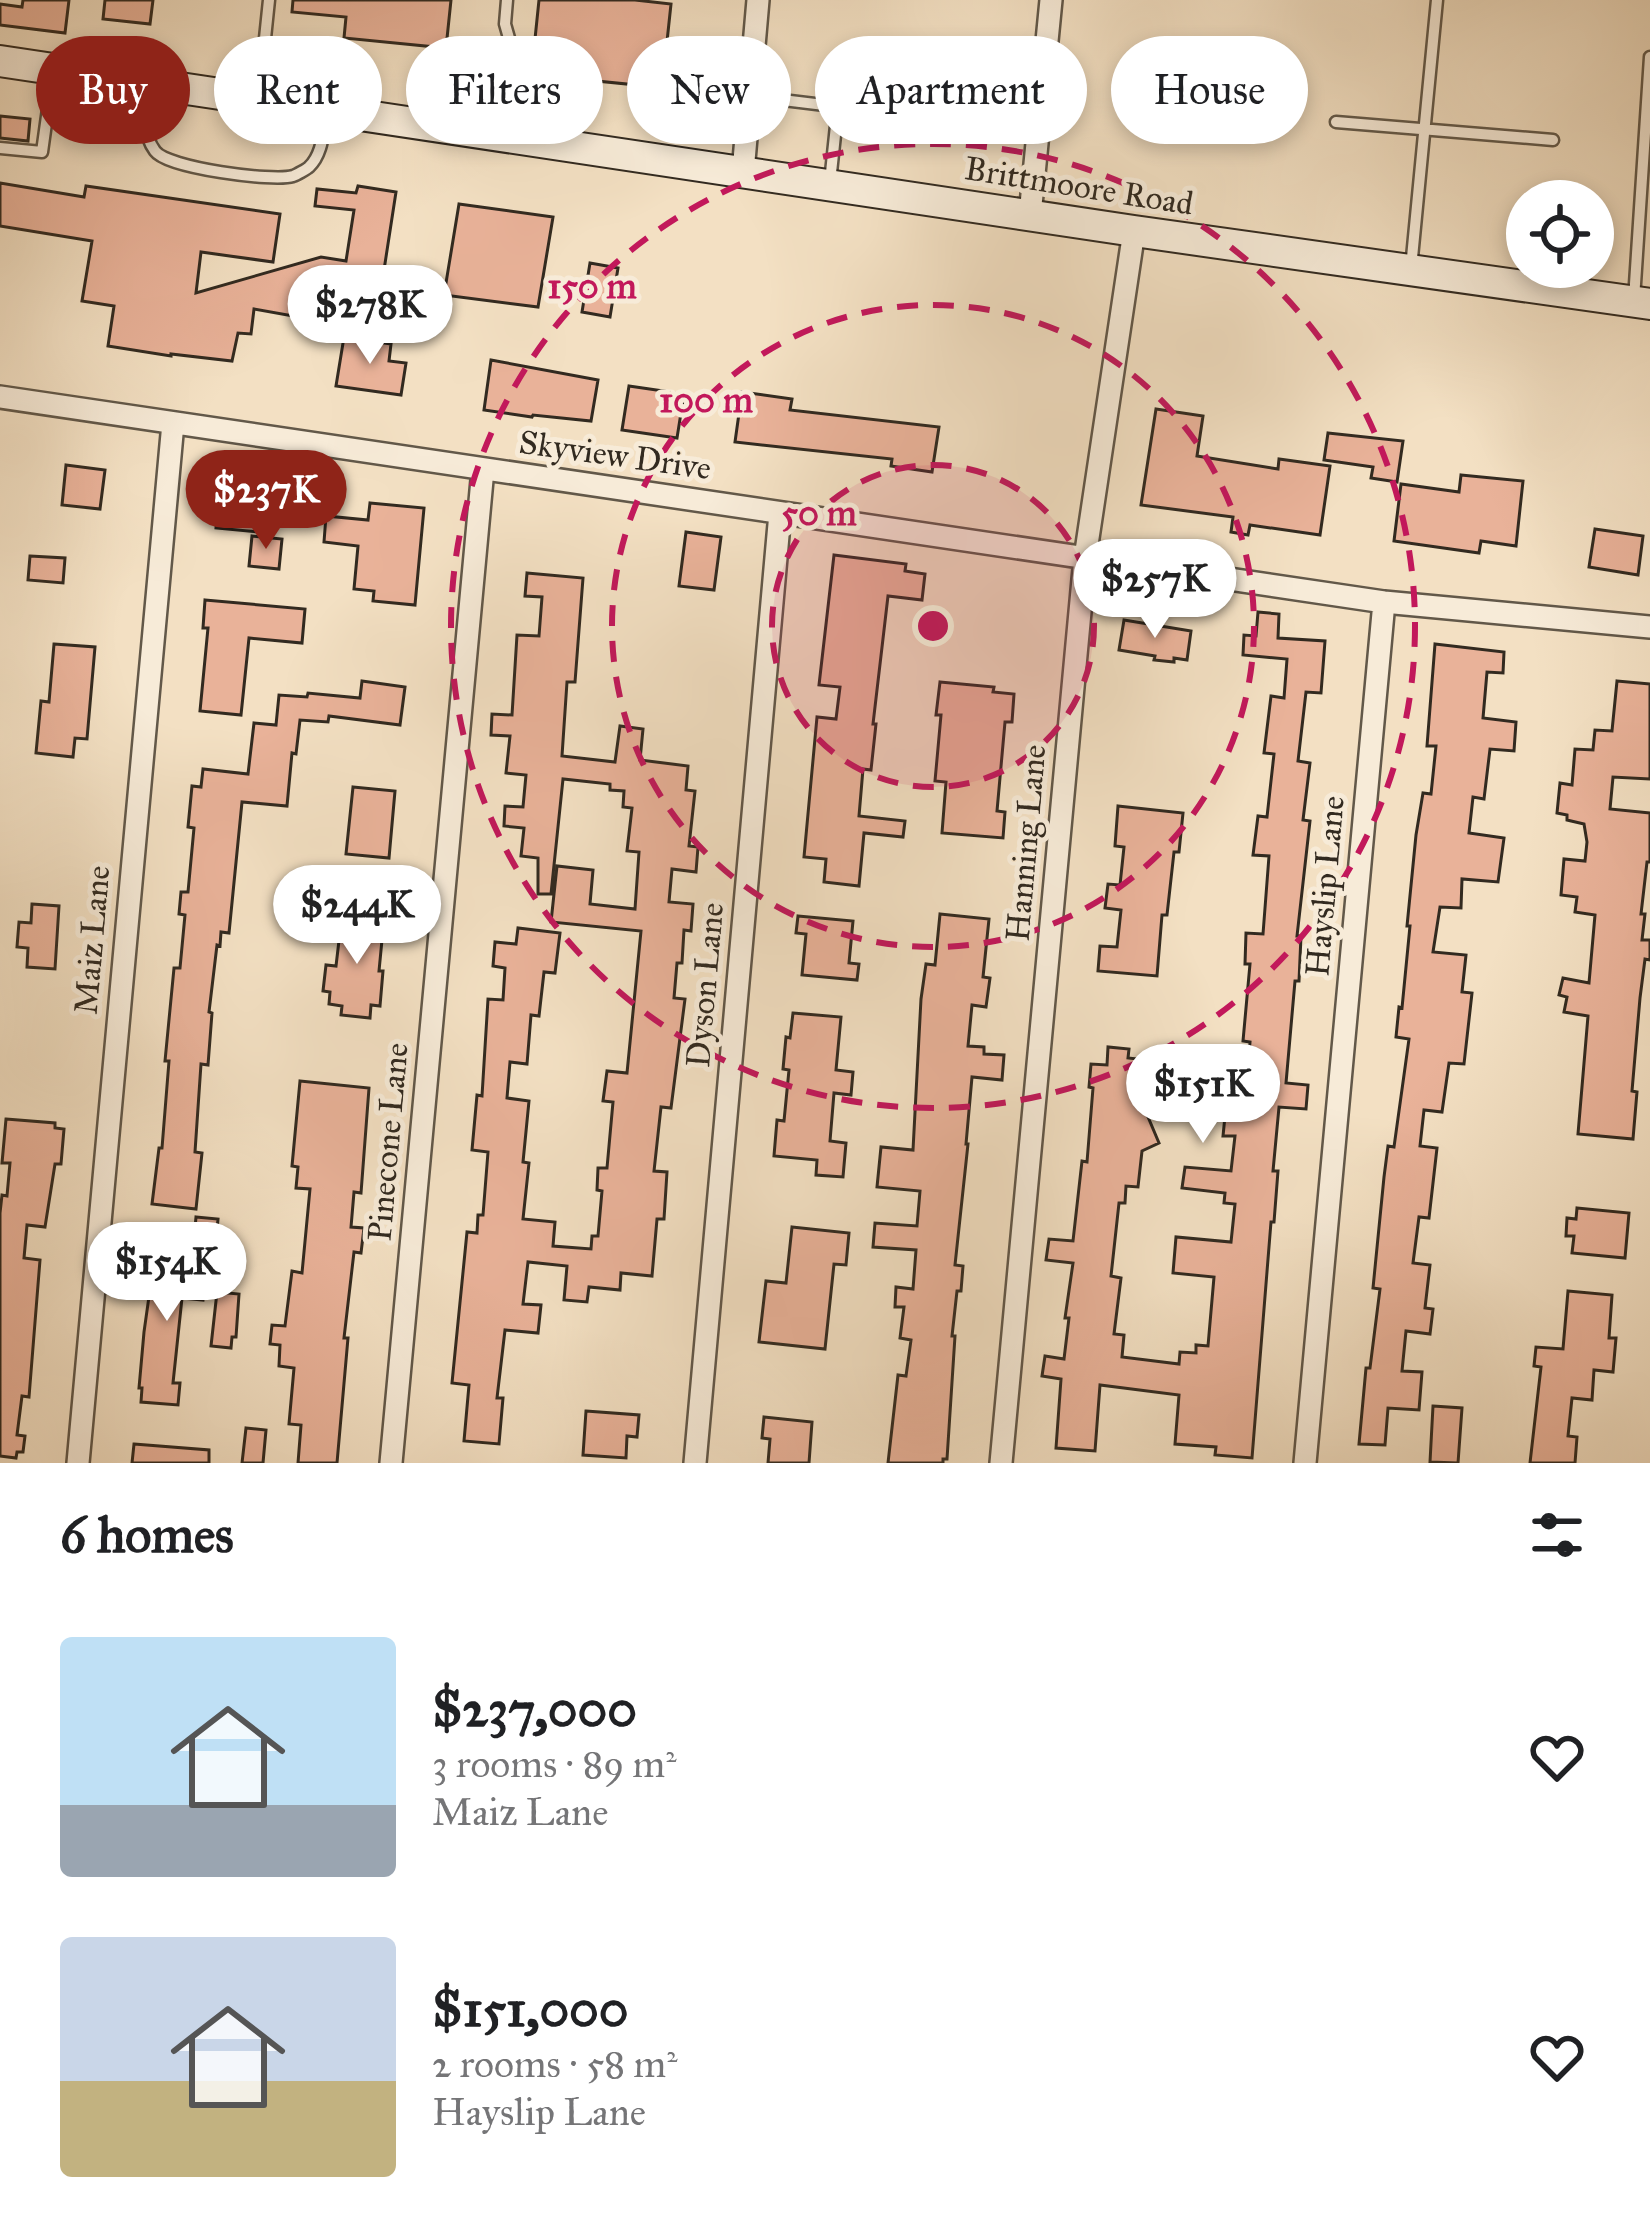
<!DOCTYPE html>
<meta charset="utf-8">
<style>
:root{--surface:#fff;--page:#f6f6f6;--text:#202124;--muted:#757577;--accent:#8f2418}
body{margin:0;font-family:"IM FELL Great Primer",serif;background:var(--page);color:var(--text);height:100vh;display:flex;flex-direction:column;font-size:45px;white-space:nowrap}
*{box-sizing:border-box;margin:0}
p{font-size:39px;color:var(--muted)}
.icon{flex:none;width:66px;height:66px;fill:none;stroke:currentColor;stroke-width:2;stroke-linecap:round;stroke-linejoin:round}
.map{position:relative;height:1463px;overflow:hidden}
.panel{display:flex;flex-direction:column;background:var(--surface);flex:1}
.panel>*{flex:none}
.guide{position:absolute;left:36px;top:36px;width:1578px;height:108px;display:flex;gap:24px}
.buttons{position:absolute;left:1506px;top:180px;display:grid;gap:24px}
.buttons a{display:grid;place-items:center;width:108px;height:108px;border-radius:50%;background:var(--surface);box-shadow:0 6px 18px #0003;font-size:60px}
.price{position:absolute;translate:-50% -102px;padding:0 27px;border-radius:42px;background:#fff;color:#222;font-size:39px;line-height:78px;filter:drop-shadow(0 3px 6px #0008)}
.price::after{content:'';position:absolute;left:50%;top:72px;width:36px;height:27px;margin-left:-18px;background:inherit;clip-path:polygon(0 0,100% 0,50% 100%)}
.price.selected{background:var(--accent);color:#fff}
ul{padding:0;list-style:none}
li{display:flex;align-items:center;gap:36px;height:300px;padding:0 60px}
li span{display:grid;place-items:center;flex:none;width:336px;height:240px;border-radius:12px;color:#555}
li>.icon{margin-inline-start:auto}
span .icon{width:144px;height:144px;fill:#fffc;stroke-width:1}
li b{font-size:51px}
h2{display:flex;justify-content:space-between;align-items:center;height:144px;padding:0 60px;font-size:51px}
.chip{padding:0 42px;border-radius:54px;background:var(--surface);box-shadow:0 6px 18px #0003;font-size:42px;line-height:108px}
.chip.selected{background:var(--accent);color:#fff}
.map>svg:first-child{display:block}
.building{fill:#e9b299;stroke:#322a20;stroke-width:3}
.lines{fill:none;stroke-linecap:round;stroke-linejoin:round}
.lane-casing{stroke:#625849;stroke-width:15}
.street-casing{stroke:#625849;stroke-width:26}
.secondary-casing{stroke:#322a20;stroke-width:34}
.lane{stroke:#f7ebd8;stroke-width:10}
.street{stroke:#f7ebd8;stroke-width:21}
.secondary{stroke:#f7ebd8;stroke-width:30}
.ring{fill:none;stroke:#c2185b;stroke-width:6;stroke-dasharray:21 15}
.labels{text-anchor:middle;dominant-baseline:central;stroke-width:10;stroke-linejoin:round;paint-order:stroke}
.street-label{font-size:33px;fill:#322a20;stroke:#f7ebd8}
.centre{fill:#c2185b;stroke:#f7ebd8;stroke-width:6}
.ring-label{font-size:36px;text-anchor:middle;font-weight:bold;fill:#c2185b;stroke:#f7ebd8;stroke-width:10;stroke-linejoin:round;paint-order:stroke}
</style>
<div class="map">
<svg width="1650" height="1463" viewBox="0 0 1650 1463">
<rect width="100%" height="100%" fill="#f3e0c3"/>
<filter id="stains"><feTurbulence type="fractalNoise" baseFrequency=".00167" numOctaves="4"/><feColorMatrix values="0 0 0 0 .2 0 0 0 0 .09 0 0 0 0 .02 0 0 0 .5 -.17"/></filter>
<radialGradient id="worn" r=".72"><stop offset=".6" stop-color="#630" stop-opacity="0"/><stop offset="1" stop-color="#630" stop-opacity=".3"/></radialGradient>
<!-- building -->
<path class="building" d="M23,0H69L65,33L0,25V4L22,7Z
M105,0H153L150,24L103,19Z
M293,0H451L446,48L344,38L346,17L292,12Z
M539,0H635L671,4L663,79L648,77L647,86L596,81L593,109L573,107L576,73L532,68Z
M0,116L30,119L28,141L0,138Z
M0,183L84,197L86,186L280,214L273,262L201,252L196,293L321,257L346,261L354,210L315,206L317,189L356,193L358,186L396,192L382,283L358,279L349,326L254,309L251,334L238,333L232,361L171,354V356L108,346L114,306L82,301L92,241L0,226Z
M459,204L553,217L538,307L444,295Z
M590,263L618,268L610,317L582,312Z
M344,337L391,344L389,361L406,363L401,395L336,386Z
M491,360L598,380L591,421L533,415L532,417L484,410Z
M629,386L684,394L677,438L622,430Z
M742,392L792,399L790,410L939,427L932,472L891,466L892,459L735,442Z
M1156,409L1203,416L1197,456L1278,469L1279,459L1330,466L1320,535L1250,525L1248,535L1231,532L1233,517L1141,505Z
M1328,433L1403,441L1397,482L1371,478L1373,467L1324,460Z
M66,465L105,470L100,509L62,505Z
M1461,475L1523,481L1516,546L1481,541L1479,553L1394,541L1401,484L1459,492Z
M221,477L254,480L253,493L263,494L259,532L216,528Z
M370,503L424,508L415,605L373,601L374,591L354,589L358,546L324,542L326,516L368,520Z
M1595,529L1643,536L1638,575L1589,567Z
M686,532L721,537L714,590L679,586Z
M252,536L282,539L279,569L249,566Z
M834,555L906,564L905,571L925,574L922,600L888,596L873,724H876L871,770L863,769L859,816L905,821L903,837L864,833L859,886L824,882L826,859L804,857L817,717L836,719L840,687L819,685Z
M30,556L65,558L63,583L28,580Z
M527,573L583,578L575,682H567L562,756L615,762L620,726L643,729L640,760L688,766L686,790L695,791L689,846L698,847L696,872L672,869L669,902L693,904L691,931L684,930L682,963H677L674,998L685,999L671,1108L661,1107L654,1171L667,1172L664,1219H657L652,1276L621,1273L620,1290L589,1287L587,1302L564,1300L567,1266L528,1262L523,1304L541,1305L538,1333L505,1330L497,1398H503L499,1444L464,1441L469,1385L452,1383L467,1232L477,1233L478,1215H483L488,1152L472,1150L477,1095L482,1096L488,999L503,1000L505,968L493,966L495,942L516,944L518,928L560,933L555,973L544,972L539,1016L531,1015L527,1064L510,1062L507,1098L529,1101L523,1162L529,1163L523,1219L555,1222L553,1246L591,1249L592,1236H598L602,1191L597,1190L598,1168H607L613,1102L603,1101L607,1071L627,1073L641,931L551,922L557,866L593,870L590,904L635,909L639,852L627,851L632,808L623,807L624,791L610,790V784L563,779L551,894H538V858L521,856L524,828L504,826L505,806L523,807L526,775L506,773L510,736L491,735L492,714L512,715L517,635L539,636L542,597L525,596Z
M205,600L305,609L302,643L249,638L241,715L200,711L208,628H203Z
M1258,612L1279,614L1278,638L1325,641L1321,693L1306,692L1298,761L1310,763L1303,820L1310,821L1297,936H1301L1299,981H1295L1286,1083L1308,1085L1306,1109L1279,1107L1273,1171H1278L1274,1222H1271L1252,1458L1215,1455L1216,1447L1175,1444L1179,1395L1100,1385L1095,1451L1056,1448L1061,1379L1042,1376L1045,1356L1064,1359L1069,1318H1065L1073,1263L1046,1260L1049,1239L1073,1241L1082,1161L1087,1162L1093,1088L1089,1087L1091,1064L1107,1065L1108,1047L1129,1049L1128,1058L1147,1060L1143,1105L1159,1143L1142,1151L1138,1187L1126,1186L1125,1203H1119L1111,1276L1121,1278L1114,1334L1124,1335L1122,1357L1179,1364L1180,1352L1196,1353V1345L1208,1346L1214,1277L1173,1273L1176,1237L1231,1242L1235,1204L1224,1203L1225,1193L1182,1188L1185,1167L1231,1171L1235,1136H1223L1225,1116L1236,1117L1237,1110H1244L1250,1042L1243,1041L1250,964H1245L1246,933L1263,934L1269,856L1253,855L1258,816L1267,817L1274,754L1264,753L1271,696L1284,698L1287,659L1243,655L1244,635L1256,636Z
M1124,620L1191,631L1187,660L1174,658V662L1154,660L1155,656L1119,650Z
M54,644L95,647L87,739L75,738L73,757L36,753L41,701L49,702Z
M1435,644L1504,652L1503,673L1487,672L1483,718L1516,722L1514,751L1490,749L1484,799L1473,797L1469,833L1504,838L1498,882L1462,879L1461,908L1440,907L1433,952L1466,955L1462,992L1472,993L1464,1064L1449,1063L1442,1112L1424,1110L1420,1146L1437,1148L1429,1218L1419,1217L1413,1263L1430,1265L1425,1308L1433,1309L1430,1334L1406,1331L1402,1371L1422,1372L1419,1410L1388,1408L1385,1445L1359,1444L1366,1368H1370L1380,1289L1373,1288L1384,1177L1388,1146L1394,1147L1409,1039L1396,1037L1399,1007L1402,1008L1410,926H1407L1416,835L1423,793L1431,794L1436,746H1427Z
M362,681L405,687L400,725L329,716L328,722L300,720L296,754L292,753L287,806L242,802L229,933L221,932L220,946L217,945L209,1012L212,1013L208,1065L201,1064L195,1152L202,1153L196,1209L152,1204L159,1148H162L169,1061H165L174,968H180L185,915L179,914L181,892H188L194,828L188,827L192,786L201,787L203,769L248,774L254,723L276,725L279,695L307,697L308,693L360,698Z
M1617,681L1650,684V779L1613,777L1610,809L1650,813V862H1647L1641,914H1645L1642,940H1650V960L1645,959L1640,998L1632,1091L1637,1092L1633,1139L1578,1134L1588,1016L1564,1012L1567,997L1559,995L1563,978L1589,983L1595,915L1575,912L1577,897L1561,895L1564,859L1585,861L1587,842L1584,824L1567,820V815L1557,813L1560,783L1572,785L1575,749L1593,750L1595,730L1612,731Z
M940,682L994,687L993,692L1014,694L1012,722H1005L997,811L1005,812L1003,838L942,833L946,782L935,781L941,715H936Z
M353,787L395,791L389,858L346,854Z
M1118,806L1183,813L1179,852H1174L1167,915H1162L1157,976L1098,971L1100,946L1117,947L1121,910L1105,908L1108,884L1120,885L1124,847L1115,846Z
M32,904L59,906L55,969L27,967L28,948L17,947L19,922L31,923Z
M940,914L989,919L983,977L990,978L986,1007L972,1005L968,1046L984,1047V1054L1004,1055L1002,1080L972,1077L966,1144H968L955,1265L963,1266L961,1291H957L952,1336H955L947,1459H943V1463H888L898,1375L906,1376L911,1340L900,1338L904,1307H895L896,1287L913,1289L916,1250L873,1247L875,1223L917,1226L920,1191L877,1187L881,1147L913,1150L921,999L926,964L935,965Z
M342,915L384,919L379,971H383L380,1006L371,1005L370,1018L341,1015L342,1006L329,1004L330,992L323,991L326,965L336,966Z
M798,916L853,921L849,963L859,964L857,980L802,975L806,934L796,933Z
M793,1013L841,1017L836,1070L853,1072L851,1095L834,1093L830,1141L846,1143L843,1177L816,1175L817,1160L774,1156L777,1120L784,1121L789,1070L783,1069L786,1037L790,1038Z
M300,1081L369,1088L361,1193L354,1192L351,1227L364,1228L361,1253L354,1252L344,1338H348L337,1463H298L301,1425L289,1424L294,1368L279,1366L280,1345L270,1344L272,1325L285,1326L292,1271L302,1273L310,1189L296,1188L298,1167L292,1166Z
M6,1119L55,1123V1128L64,1129L61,1164H55L45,1227L27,1225L24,1258L40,1260L29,1397L22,1396L17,1435L25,1436L23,1452H17L16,1458L0,1456V1213L2,1195L7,1196L10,1163H2Z
M1577,1208L1629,1213L1625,1258L1572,1253L1574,1236H1566L1567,1218L1576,1219Z
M196,1217L218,1219L216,1241L194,1239Z
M792,1227L849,1233L846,1265L834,1264L825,1349L759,1342L766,1281L786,1283Z
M155,1254L207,1260L203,1300L182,1298L173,1383H180L178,1405L141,1402L142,1388H139L144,1332Z
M1568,1291L1612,1295L1609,1338H1616L1613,1372L1594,1370L1592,1400L1572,1398L1568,1436L1577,1437L1575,1463H1530L1541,1367L1534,1366L1536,1347L1563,1349Z
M217,1292L239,1294L236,1337H232L231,1348L211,1346Z
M1433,1406L1462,1408L1458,1463L1430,1462Z
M586,1411L639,1415L637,1437L627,1436L626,1458L583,1455Z
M764,1417L812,1422L809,1463H768L770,1439L762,1438Z
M246,1428L266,1430L263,1463H242Z
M134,1444L209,1450V1463H132Z"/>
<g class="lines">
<!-- lane casing -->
<g class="lane-casing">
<path id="lane" d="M507,0L505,24L519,73L509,134
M147,87C145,109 141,132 155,151C167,168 273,182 293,176C296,175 307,169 309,167C323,154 323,131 327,113
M259,96L269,0
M750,96L1038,131
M1336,122L1553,140
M0,148L42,152L53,73
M830,182L838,107
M1411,268L1437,0
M1634,299L1650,57"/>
</g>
<!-- street casing -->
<g class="street-casing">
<path id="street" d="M743,172L758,0
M1030,215L1051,0
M0,397L1384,602L1650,627
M78,1463L173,423
M391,1463L483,469
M695,1463L780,513
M1001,1463L1085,558L1134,231
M1305,1463L1384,602"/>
</g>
<!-- secondary casing -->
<g class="secondary-casing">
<path id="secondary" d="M0,61L1134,231L1650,304"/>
</g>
<!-- lane -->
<use href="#lane" class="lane"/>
<!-- street -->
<use href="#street" class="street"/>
<!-- secondary -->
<use href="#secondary" class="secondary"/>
</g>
<!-- distance rings -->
<circle cx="933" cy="626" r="161" fill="#c2185b" fill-opacity=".12"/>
<g class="ring">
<circle cx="933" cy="626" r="161"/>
<circle cx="933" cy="626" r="321"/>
<circle cx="933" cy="626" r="482"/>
</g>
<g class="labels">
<!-- street labels -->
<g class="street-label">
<text transform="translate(1079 186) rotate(9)">Brittmoore Road</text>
<text transform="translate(615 455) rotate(8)">Skyview Drive</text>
<text transform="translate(1026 843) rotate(-85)">Hanning Lane</text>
<text transform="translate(1325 886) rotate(-85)">Hayslip Lane</text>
<text transform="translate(92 940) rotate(-85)">Maiz Lane</text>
<text transform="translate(705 985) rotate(-85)">Dyson Lane</text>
<text transform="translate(388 1142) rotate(-85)">Pinecone Lane</text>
</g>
</g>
<circle cx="933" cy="626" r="18" class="centre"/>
<g class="ring-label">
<text x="592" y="298">150 m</text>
<text x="706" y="412">100 m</text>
<text x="819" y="525">50 m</text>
</g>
<rect width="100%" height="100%" filter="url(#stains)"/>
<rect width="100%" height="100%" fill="url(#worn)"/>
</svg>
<div class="buttons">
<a><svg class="icon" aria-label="locate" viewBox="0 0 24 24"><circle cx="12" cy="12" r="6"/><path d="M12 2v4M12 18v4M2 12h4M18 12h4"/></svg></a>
</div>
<b class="price" style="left:370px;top:367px">$278K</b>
<b class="price selected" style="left:266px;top:552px">$237K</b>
<b class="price" style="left:1155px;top:641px">$257K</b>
<b class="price" style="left:357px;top:967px">$244K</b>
<b class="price" style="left:1203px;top:1146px">$151K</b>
<b class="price" style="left:167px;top:1324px">$154K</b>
<div class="guide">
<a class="chip selected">Buy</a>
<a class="chip">Rent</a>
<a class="chip">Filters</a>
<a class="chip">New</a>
<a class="chip">Apartment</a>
<a class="chip">House</a>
</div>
</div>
<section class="panel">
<h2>6 homes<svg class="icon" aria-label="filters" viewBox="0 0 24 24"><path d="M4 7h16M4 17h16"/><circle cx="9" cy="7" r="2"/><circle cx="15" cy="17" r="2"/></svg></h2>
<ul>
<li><span style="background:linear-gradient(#bfe0f5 70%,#9aa5b1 0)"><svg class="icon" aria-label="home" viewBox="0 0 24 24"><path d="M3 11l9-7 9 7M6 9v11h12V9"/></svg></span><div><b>$237,000</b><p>3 rooms · 89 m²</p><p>Maiz Lane</p></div><svg class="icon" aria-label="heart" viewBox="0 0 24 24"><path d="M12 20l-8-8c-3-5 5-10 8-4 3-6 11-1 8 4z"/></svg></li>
<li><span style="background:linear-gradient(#c9d6e8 60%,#c2b280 0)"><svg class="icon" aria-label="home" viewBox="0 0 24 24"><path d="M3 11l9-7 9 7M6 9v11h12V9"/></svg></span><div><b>$151,000</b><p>2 rooms · 58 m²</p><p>Hayslip Lane</p></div><svg class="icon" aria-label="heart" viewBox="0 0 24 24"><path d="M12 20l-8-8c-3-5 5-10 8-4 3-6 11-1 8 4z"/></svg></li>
</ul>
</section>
